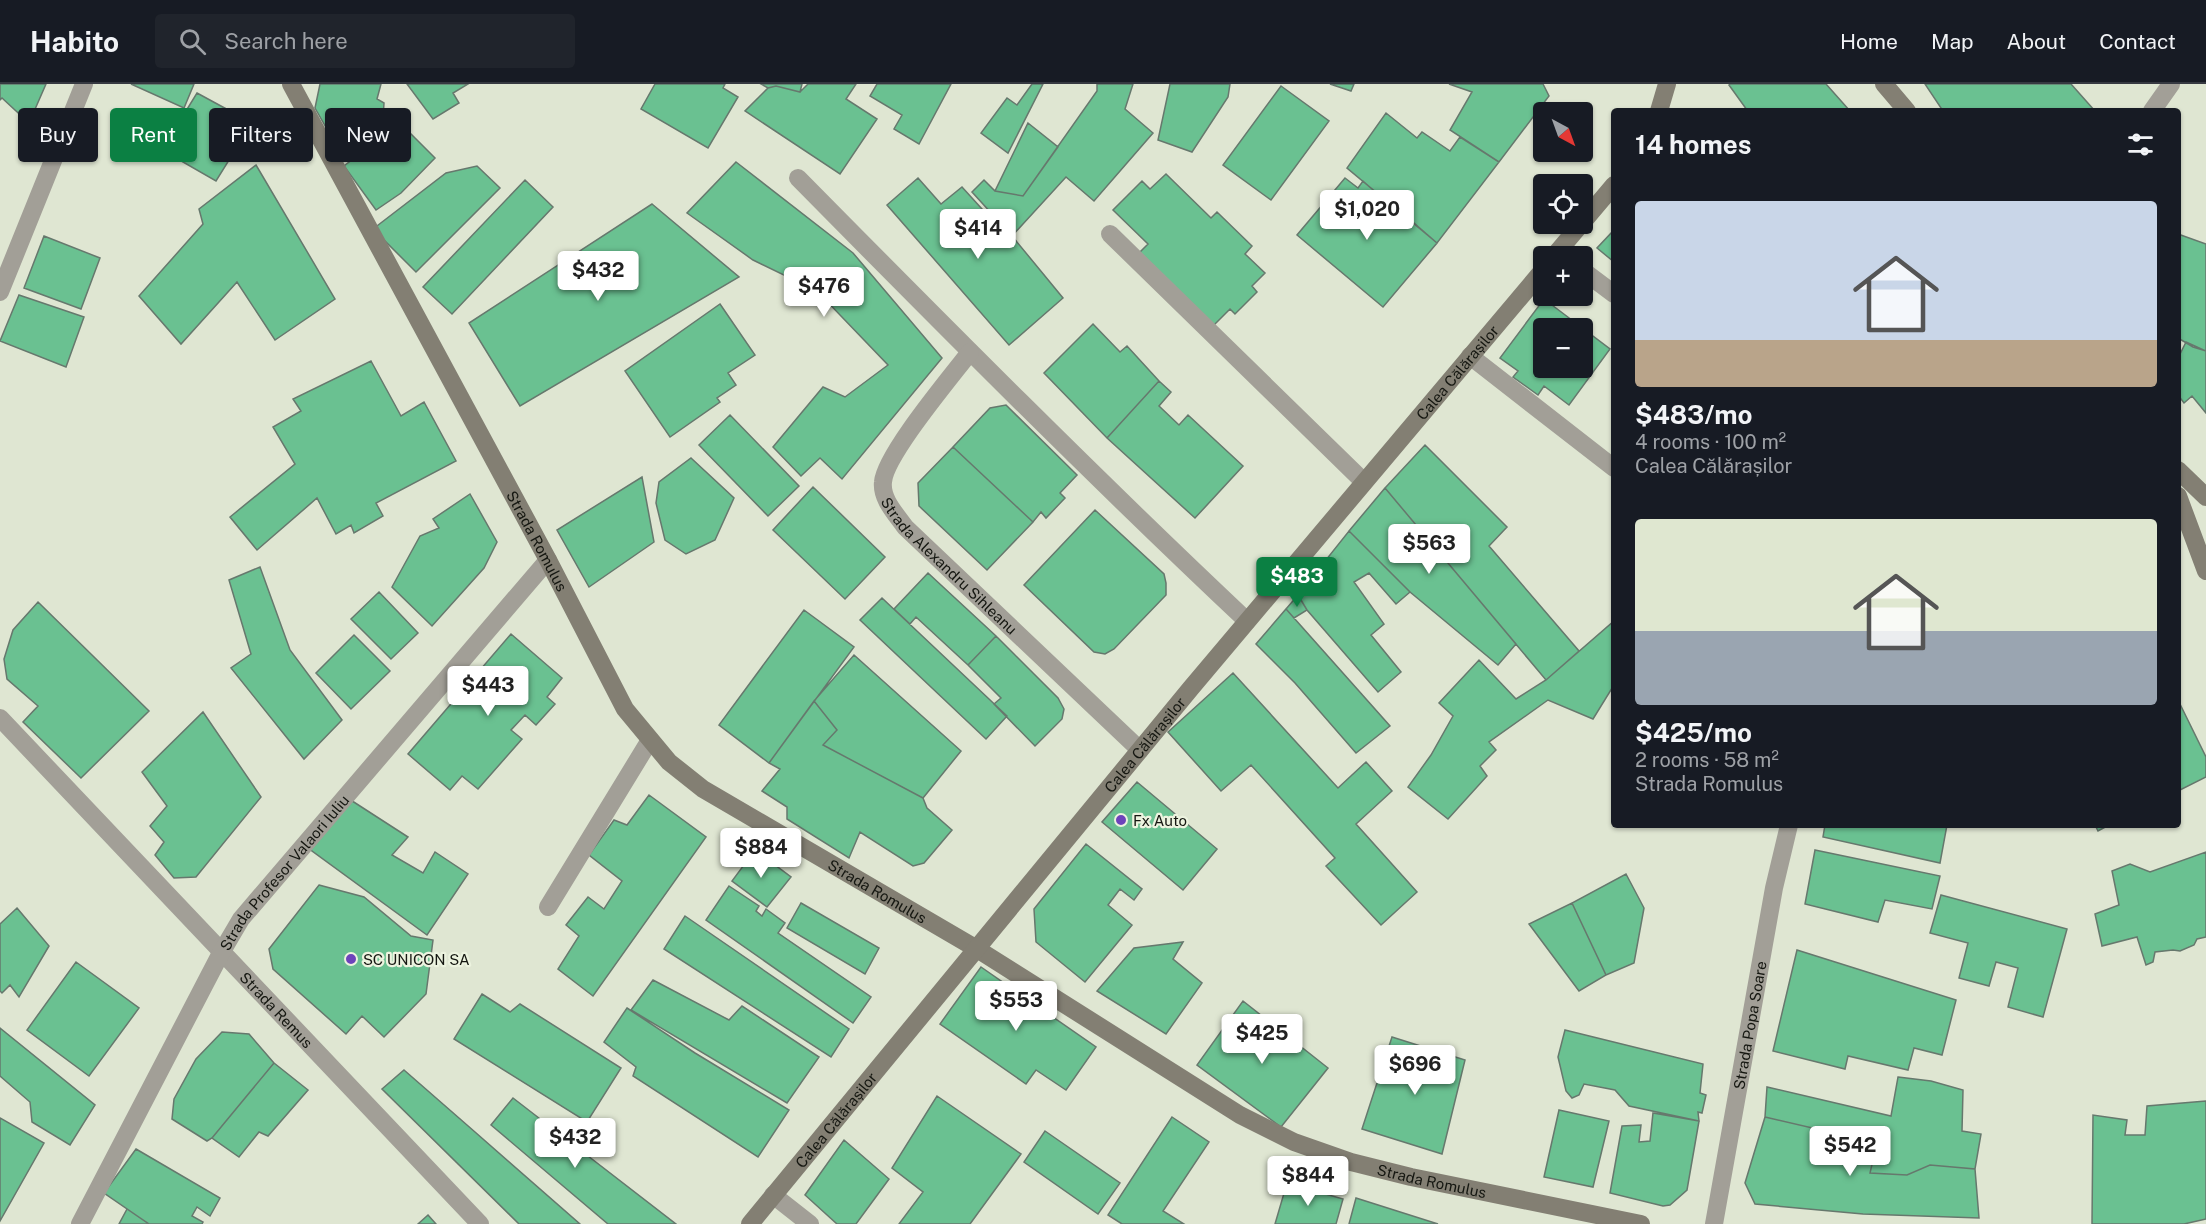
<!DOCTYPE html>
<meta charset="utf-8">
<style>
:root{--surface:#171b24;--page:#20242c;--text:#f1f3f6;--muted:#9ea1a6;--line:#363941;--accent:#0b8043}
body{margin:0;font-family:"Public Sans",sans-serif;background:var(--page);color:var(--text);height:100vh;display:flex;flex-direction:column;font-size:22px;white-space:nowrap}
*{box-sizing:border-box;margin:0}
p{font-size:20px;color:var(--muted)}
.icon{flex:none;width:33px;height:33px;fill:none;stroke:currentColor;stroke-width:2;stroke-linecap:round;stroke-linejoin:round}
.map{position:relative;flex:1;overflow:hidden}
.side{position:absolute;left:1611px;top:24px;width:570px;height:720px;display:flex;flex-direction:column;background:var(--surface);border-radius:6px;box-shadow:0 2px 4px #0004}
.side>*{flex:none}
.guide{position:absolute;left:18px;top:24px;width:570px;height:54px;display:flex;gap:12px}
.needle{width:39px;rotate:139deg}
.controls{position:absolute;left:1533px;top:18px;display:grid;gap:12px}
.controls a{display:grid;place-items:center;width:60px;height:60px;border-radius:6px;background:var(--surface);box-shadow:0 2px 4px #0004;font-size:30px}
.price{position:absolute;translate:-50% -51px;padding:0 14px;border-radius:6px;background:#fff;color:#222;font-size:20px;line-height:39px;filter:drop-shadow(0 2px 3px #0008)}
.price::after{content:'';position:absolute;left:50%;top:36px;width:18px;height:14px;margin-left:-9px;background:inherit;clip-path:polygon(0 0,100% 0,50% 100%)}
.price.selected{background:var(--accent);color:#fff}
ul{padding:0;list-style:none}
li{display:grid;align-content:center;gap:12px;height:318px;padding:0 24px}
li span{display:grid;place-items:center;height:186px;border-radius:6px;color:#555}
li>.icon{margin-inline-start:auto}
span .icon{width:108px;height:108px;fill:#fffc;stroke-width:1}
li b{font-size:26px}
h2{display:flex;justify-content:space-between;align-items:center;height:72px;padding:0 24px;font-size:26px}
.pill{padding:0 21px;border-radius:6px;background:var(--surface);box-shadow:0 2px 4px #0004;font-size:21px;line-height:54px}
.pill.selected{background:var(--accent);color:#fff}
header{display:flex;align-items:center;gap:36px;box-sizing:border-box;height:84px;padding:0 30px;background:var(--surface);border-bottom:2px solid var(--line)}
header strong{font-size:28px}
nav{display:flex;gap:33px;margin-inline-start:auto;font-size:21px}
.search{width:420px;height:54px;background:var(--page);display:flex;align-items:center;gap:15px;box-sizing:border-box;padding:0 21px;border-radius:6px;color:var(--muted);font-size:22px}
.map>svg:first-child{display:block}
.building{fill:#6ac191;stroke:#66786d;stroke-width:1.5;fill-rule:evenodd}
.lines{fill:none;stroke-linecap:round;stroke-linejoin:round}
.lane{stroke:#a29f97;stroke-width:18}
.street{stroke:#a29f97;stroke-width:18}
.secondary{stroke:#837f73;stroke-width:18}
.poi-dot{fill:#6d43bb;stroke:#ecf3df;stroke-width:2}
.labels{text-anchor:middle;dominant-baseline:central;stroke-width:4.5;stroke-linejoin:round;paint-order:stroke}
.street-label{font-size:15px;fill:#151711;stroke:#ecf3df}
.poi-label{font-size:15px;fill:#151711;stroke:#ecf3df;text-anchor:start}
</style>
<header>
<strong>Habito</strong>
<div class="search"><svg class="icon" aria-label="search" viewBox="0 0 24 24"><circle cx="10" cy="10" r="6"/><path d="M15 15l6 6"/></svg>Search here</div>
<nav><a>Home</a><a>Map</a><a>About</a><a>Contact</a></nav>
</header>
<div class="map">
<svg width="2206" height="1140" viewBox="0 0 2206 1140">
<rect width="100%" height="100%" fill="#dfe6d2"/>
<!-- building -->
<path class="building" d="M0,0H46L29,39L2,14L0,16Z
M131,0H194L184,24Z
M320,0H381L377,15L384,19L383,35L373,42L350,37L348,48L332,54L315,24Z
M407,0H468L453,9L459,19L433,35Z
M655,0H725L723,4L738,13L708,64L641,25Z
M761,0H802L800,8L776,2L768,4Z
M808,0H856L846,15L877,35L840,90L745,27L768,4L776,2L800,8Z
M877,0H951L919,60L894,45L902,31L870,12Z
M1032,0H1043L1008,69L981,49L1007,14L1017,21Z
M1097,0H1133L1125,25L1153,49L1094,117L1066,93L1012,152L972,108L984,96L995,107L1023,112L1097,7Z
M1170,0H1230L1228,13L1192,68L1158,56Z
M1330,0H1354L1351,7Z
M1449,0H1543L1549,12L1499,78L1450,46L1472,8Z
M1730,0H1826L1850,27H1745L1747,26L1729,1Z
M1925,0H2071L2095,27H1943Z
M1281,2L1329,37L1271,116L1223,81Z
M197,9L243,34L232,44L244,52L216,97L162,66Z
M1386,29L1417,54L1422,48L1450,67L1460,53L1499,78L1437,159L1347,84Z
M400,39L435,74L401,109L376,126L344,82Z
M1028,39L1058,63L1023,112L995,107Z
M736,78L853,169L942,274L842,395L820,374L801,392L773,363L823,303L845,313L888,281L817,207L753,176L687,129Z
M256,81L335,215L275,256L237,198L181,260L139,212L203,140L199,125Z
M477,82L500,104L416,188L373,145L446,89Z
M1166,90L1211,134L1217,128L1252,162L1245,170L1265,189L1252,202L1257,208L1235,230L1230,225L1213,242L1139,169L1148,160L1113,126L1142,97L1150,105Z
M918,94L941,120L962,103L982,125L970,138L991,162L1012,152L1063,214L1009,261L887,121Z
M1345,94L1358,104L1363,97L1381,113L1378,120L1400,138L1407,133L1437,159L1383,223L1297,151Z
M525,96L553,123L452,230L423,203Z
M652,120L739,193L520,322L469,239Z
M1614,146V178L1597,164Z
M2178,150L2206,160V267L2193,263L2178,254Z
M44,152L100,174L81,225L24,204Z
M19,211L84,233L66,283L0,257Z
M1544,215L1610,265L1569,321L1544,302L1538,311L1513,293L1518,287L1500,274ZM1544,244H1582V284H1544Z
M720,220L755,271L728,289L736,301L717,314L720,318L670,353L625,287Z
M1093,240L1120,268L1127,262L1159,297L1107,354L1044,289Z
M2186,258L2206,267V329L2192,312L2184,319L2178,311V264L2181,268Z
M371,277L401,332L424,318L456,377L376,419L383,432L354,449L351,441L336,450L317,414L257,466L230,433L295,380L273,343L301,327L293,315Z
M1159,297L1171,308L1159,322L1179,341L1188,331L1243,382L1195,434L1107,354Z
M1006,321L1077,391L1060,409L1065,414L1046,434L1041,428L1033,438L953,363L990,324Z
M730,331L799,402L768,432L699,361Z
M1425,361L1507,443L1489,462L1579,567L1546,596L1385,404Z
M953,363L1033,438L987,486L919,422L918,399Z
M691,374L734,414L715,456L686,470L665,456L656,419L659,398Z
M642,393L654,458L589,503L557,446Z
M813,403L885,473L845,515L773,446Z
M1385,404L1516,560L1498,581L1410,508L1349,447Z
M470,410L497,458L484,484L432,542L392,503L420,452L439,444L433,435Z
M1095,426L1164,490L1166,499V511L1114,565L1105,570L1094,568L1024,501Z
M1349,447L1410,508L1396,520L1369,489L1354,498L1384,540L1371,551L1401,588L1378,608L1307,526L1298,511Z
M260,483L290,566L342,636L304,675L231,584L251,570L229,496Z
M928,489L996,552L968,581L916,533L910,540L894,525Z
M379,508L418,549L391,575L351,535Z
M1298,511L1307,526L1294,534L1286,525Z
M882,514L1007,632L986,655L860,536Z
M38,518L149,627L81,694L23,638L38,622L7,595L4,575L13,546Z
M1286,525L1390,642L1356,669L1295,599L1256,560Z
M804,526L854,563L769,679L719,641Z
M1614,537V601L1593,635L1548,616L1489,658L1496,666L1480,682L1487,692L1448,735L1408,703L1431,671L1453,632L1439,619L1479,576L1516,615L1546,596Z
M511,550L562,594L547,613L555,620L536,641L525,631L511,646L522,655L478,705L462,692L450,706L408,670Z
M354,551L390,587L351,625L316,589Z
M996,552L1058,614L1064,625L1062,635L1035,662L994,620L1001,614L968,581Z
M854,571L961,667L923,714L823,661L837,646L814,617Z
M1233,589L1338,704L1366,678L1392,707L1356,740L1417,808L1381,841L1326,782L1335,774L1251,681L1221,707L1168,648Z
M2178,616L2206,673V693L2178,707Z
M814,617L837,646L823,661L923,714L927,724L952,746L924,779L913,782L860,748L849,774L787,735V723L762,707L780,685L769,679Z
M203,628L261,713L196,793L174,794L155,771L164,758L150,742L167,722L142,688Z
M1137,698L1217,765L1183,806L1102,738Z
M649,711L706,753L593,912L558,885L579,852L566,841L588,813L604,825L622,797L589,771L614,736L627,741Z
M346,713L408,753L392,771L423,789L435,768L468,790L427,851L308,764Z
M1825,741H1947L1940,779L1823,753Z
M2095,741H2109L2098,747Z
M1086,760L1142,805L1134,816L1120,805L1108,821L1132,841L1085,898L1036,858L1034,825Z
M755,766L791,793L767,823L732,797Z
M1815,766L1940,792L1932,825L1885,816L1878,838L1805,820Z
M2206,768V853L2197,855L2194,861L2180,867L2173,866L2155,868L2153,878L2146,881L2137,853L2102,862L2095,830L2119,821L2112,787L2130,780L2150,788Z
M1626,790L1644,824L1634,879L1606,891L1572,819Z
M319,801L364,813L411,852L433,856L426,910L384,953L362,932L346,950L273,885L269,865Z
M729,802L759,822L756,827L762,832L766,825L785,839L778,849L871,913L853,939L706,836Z
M1941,811L2067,845L2043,933L2008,923L2018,884L1996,878L1989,902L1959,894L1968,859L1930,849Z
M801,819L879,864L865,890L787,844Z
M1572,819L1606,891L1579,907L1529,840Z
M17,824L49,862L19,913L10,901L2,909L0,907V840Z
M685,832L849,945L831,973L664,865Z
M1183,858L1173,875L1202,899L1166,950L1097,907L1134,864Z
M1797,866L1956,916L1942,971L1914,964L1908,986L1848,972L1845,985L1773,967Z
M76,878L139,924L89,992L27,946Z
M981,883L1096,963L1066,1006L1036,986L1026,1000L940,940Z
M653,896L729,936L742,922L819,973L787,1019L631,926Z
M482,910L510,928L520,920L621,984L587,1038L454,955Z
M1243,917L1328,984L1281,1043L1197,981Z
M627,924L695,969L789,1026L758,1073L633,992L636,983L604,958Z
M0,944L95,1021L70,1061L32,1038L30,1018L0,992Z
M1565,946L1703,980L1700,1009L1706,1011L1702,1029L1698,1028L1699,1037L1629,1022L1615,1006L1584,1000L1579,1011L1572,1014L1566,1007L1558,973Z
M222,948L249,950L274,979L212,1054L207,1057L172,1035L174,1015L196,975Z
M1392,953L1465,976L1442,1070L1362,1045Z
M274,979L308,1006L268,1052L259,1048L239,1073L212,1054Z
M404,986L475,1048L580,1140H519L382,1005Z
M1898,993L1931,997L1963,1006L1962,1047L1981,1050L1975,1085L1930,1081L1907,1091L1870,1089L1877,1059L1765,1033L1767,1003L1891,1032Z
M937,1012L1021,1070L970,1140H899L923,1108L892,1084Z
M513,1014L676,1140H608L491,1041Z
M2206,1017V1135L2184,1140H2092L2093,1031L2127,1036L2125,1051H2145L2147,1022Z
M1559,1026L1609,1037L1593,1103L1544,1093Z
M1653,1029L1699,1037L1687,1106L1670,1121L1663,1122L1610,1109L1622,1042L1641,1041L1639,1058L1650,1057Z
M1172,1033L1209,1058L1163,1127L1184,1140H1122L1108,1131Z
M1765,1033L1877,1059L1870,1089L1907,1091L1930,1081L1975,1085L1979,1134L1863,1130L1755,1120L1745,1099Z
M0,1034L44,1059L0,1137Z
M1045,1047L1120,1099L1098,1130L1024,1078Z
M844,1056L889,1095L856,1140H837L805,1111Z
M136,1065L220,1114L210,1132L197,1123L192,1132L203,1138L202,1140H149L104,1109Z
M1287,1099L1343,1115L1336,1140H1275Z
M1356,1114L1438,1140H1349Z
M127,1125L149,1140H119Z
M428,1131L436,1140H418Z"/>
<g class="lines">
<!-- lane -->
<path class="lane" d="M1110,150L1364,398
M1470,272L1614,384"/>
<!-- street -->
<g class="street">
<path d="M2152,27L2171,0"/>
<path d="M798,94C946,244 1094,393 1247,537"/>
<path d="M1582,186L1614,210"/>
<path d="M0,208L84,0"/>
<path id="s1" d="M970,268C951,293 885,371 883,398C881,415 896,430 905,443L1140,666"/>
<path id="s2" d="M0,634L480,1140"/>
<path d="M548,823L650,656"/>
<path d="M773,1111L810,1140"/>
<path id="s3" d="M80,1140L221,869L241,835L548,476"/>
<path id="s4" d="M1714,1140L1774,804L1789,741"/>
</g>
<!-- secondary -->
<g class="secondary">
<path id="s5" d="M291,0L548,476L625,625L669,678L703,705L977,865L1240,1031L1294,1058L1351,1078L1411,1093L1641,1140"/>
<path d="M1884,0L1907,27"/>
<path d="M1659,27L1667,0"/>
<path d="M1554,172L1614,101"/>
<path d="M2178,386L2206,413"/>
<path d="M2178,412L2206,487"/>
<path id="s6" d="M750,1140L1191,604L1544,185"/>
</g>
</g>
<!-- markers -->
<g class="poi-dot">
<circle cx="1121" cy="736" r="6"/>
<circle cx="351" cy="875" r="6"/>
</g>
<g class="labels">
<!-- street labels -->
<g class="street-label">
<text stroke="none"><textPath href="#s6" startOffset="1107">Calea Călărașilor</textPath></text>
<text stroke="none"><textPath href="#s5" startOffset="519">Strada Romulus</textPath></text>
<text stroke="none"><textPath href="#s1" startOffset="267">Strada Alexandru Sihleanu</textPath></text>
<text stroke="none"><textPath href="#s6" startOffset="621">Calea Călărașilor</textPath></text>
<text stroke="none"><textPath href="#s3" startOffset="408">Strada Profesor Valaori Iuliu</textPath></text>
<text stroke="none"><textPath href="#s5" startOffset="1023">Strada Romulus</textPath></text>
<text stroke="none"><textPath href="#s2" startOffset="402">Strada Remus</textPath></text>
<text stroke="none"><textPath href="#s4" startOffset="202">Strada Popa Soare</textPath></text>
<text stroke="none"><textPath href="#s6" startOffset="135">Calea Călărașilor</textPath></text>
<text stroke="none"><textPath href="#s5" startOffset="1653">Strada Romulus</textPath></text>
</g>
<!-- poi labels -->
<g class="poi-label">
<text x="1133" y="736">Fx Auto</text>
<text x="363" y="875">SC UNICON SA</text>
</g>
</g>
</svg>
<div class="controls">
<a><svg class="needle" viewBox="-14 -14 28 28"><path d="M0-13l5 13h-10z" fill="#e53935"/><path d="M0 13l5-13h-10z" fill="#9ea1a6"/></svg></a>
<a><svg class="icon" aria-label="locate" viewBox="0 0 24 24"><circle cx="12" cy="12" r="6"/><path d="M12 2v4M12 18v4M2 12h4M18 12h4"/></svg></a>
<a>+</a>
<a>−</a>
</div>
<b class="price" style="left:1367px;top:157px">$1,020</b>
<b class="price" style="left:978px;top:176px">$414</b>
<b class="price" style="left:598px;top:218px">$432</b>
<b class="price" style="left:824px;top:234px">$476</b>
<b class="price" style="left:1429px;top:491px">$563</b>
<b class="price selected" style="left:1297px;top:524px">$483</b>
<b class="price" style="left:488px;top:633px">$443</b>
<b class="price" style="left:761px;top:795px">$884</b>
<b class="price" style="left:1016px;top:948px">$553</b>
<b class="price" style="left:1262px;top:981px">$425</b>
<b class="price" style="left:1415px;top:1012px">$696</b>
<b class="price" style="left:575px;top:1085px">$432</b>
<b class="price" style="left:1850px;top:1093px">$542</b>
<b class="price" style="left:1308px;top:1123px">$844</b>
<div class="guide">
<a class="pill">Buy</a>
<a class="pill selected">Rent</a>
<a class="pill">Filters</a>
<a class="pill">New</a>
</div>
<section class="side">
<h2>14 homes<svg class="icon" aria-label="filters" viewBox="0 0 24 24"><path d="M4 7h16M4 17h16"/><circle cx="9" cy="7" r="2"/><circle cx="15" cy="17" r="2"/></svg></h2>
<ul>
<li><span style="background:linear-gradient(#c9d6e8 75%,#b9a48a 0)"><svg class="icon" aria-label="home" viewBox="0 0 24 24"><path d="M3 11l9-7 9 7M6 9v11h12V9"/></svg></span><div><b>$483/mo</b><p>4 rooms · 100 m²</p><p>Calea Călărașilor</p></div></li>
<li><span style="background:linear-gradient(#dfe7d0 60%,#9aa5b1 0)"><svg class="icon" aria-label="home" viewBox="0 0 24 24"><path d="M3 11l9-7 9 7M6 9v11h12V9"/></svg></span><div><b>$425/mo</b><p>2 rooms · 58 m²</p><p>Strada Romulus</p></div></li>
</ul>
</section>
</div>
